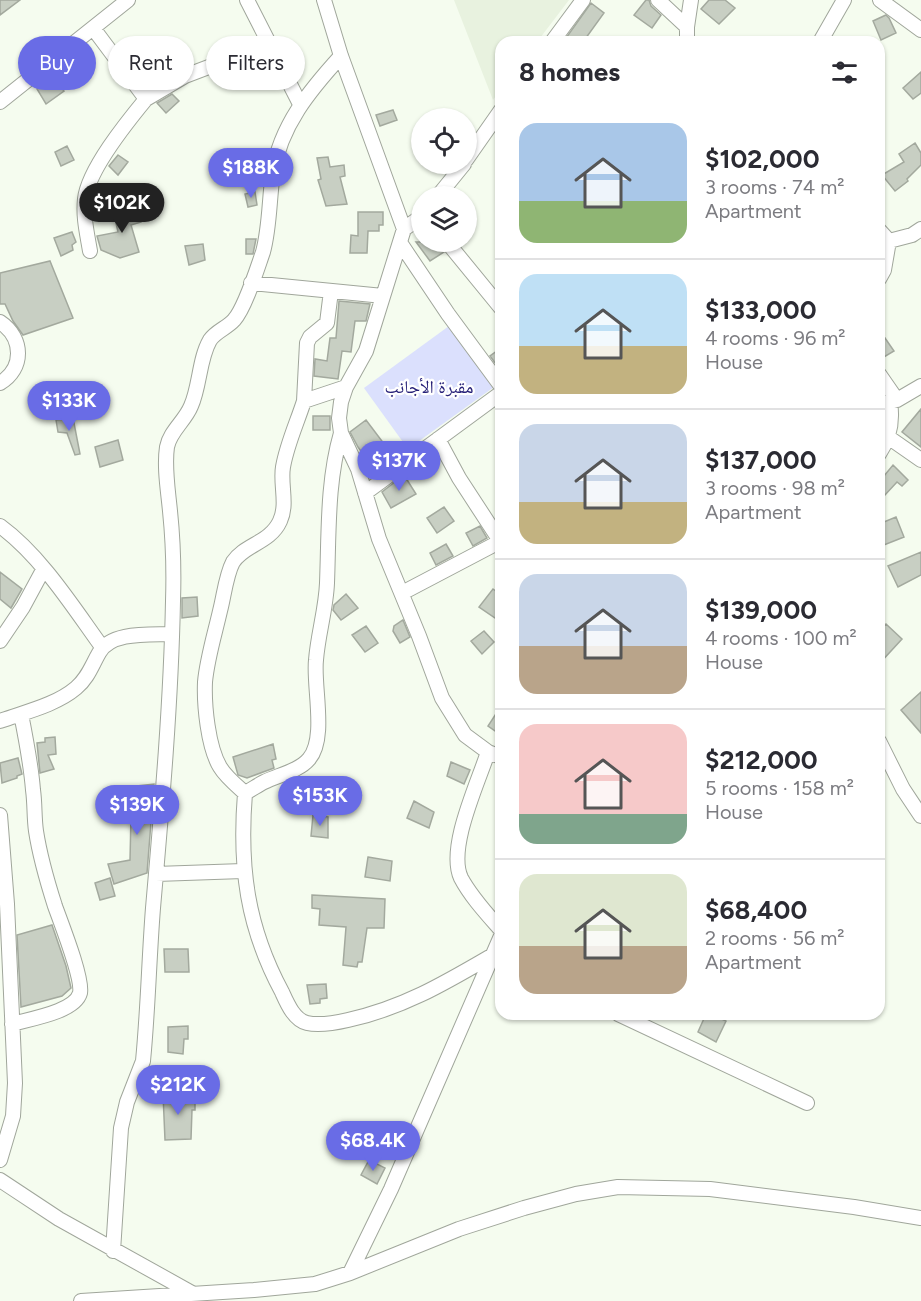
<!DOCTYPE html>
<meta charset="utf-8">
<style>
:root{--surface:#fff;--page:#f7f7f7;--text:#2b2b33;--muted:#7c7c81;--line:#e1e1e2;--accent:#696ce6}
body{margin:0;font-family:Figtree,"Noto Naskh Arabic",sans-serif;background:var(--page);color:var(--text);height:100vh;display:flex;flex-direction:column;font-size:22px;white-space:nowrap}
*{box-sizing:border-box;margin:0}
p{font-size:20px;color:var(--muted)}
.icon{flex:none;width:33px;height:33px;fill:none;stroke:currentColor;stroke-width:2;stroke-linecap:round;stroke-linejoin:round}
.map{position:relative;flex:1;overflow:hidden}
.sheet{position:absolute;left:495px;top:36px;width:390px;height:984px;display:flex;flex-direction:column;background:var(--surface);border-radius:18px;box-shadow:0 2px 4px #0004}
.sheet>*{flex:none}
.banner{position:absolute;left:18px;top:36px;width:387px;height:54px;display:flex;gap:12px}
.tools{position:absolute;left:411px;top:108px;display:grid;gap:12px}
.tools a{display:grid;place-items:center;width:66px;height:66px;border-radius:50%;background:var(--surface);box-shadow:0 2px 4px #0004;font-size:30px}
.price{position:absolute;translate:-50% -51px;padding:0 14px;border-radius:21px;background:var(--accent);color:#fff;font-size:20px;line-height:39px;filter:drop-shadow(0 2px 3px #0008)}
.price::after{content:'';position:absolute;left:50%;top:36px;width:18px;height:14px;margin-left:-9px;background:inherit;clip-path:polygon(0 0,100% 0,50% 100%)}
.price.on{background:#222;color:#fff}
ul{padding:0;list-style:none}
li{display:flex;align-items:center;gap:18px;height:150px;padding:0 24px}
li+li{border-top:2px solid var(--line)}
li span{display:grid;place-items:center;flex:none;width:168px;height:120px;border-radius:18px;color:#555}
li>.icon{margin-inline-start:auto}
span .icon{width:72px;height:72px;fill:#fffc;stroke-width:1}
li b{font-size:26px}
h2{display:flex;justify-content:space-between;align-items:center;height:72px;padding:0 24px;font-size:26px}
.pill{padding:0 21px;border-radius:27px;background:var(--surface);box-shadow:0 2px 4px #0004;font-size:21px;line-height:54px}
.pill.on{background:var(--accent);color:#fff}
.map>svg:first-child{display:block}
.built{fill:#e8f2df}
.green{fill:#dbe0fd}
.building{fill:#c8cfc3;stroke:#a3a99e;stroke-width:1.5}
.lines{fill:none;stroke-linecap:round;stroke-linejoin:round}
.minor-casing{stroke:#a0a69b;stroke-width:16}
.minor{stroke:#fff;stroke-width:14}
.labels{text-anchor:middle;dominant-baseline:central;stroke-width:4.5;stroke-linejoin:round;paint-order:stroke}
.park-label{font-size:18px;fill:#272178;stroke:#fff}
</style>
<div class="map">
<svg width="921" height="1301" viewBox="0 0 921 1301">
<rect width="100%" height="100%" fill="#f5fcef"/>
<!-- built -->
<path class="built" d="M454,0H569L537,42H501V89L493,100Z"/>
<!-- green -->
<path class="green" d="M449,326L494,387L408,449L364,388Z"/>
<!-- building -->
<path class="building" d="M0,0H20L0,15Z
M646,0H649L651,6L661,15L652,28L634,15Z
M709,0H725L735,8L719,24L701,9Z
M591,3L604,13L583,42H572L566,38Z
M886,15L889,18L896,33L881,40L873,21Z
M921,72V93L913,99L903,88Z
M53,77L64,91L46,104L37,89Z
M172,94L179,101L166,113L157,103Z
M393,110L397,120L380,126L376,115Z
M915,143L921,153V165L907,179L908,181L895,191L882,175L904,162L899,154Z
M67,146L74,160L61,166L55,152Z
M118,155L128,162L118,175L109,166Z
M328,157L330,167L344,165L345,176L340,177L347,204L326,206L318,180L321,179L317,158Z
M255,192L257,205L248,207L245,194Z
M137,205L141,222L131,225L139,252L120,258L101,250L97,236L118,232L114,214L120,213L119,209Z
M358,212H383V225H379V231H368L367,253H350L351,235L358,236Z
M72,232L76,242L72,245L73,250L61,256L54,238Z
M246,239H256L253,254H246Z
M416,242H438L444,252L430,261Z
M203,244L205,260L189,265L185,246Z
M50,261L73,318L23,335L13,321L5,304H0V273Z
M339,301L370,304L366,321H355L351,352L342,351L338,379L314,376L315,359L327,361L330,338H336Z
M885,338L894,351L879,360V341Z
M501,348V371L490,356Z
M921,409V447L902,432Z
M313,416H330V430H313Z
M73,418L80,454L75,455L67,433L58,432L56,420Z
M366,420L394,457L375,471L358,447L350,432Z
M118,440L123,460L100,467L95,447Z
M893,465L908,480L902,486L897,482L885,495L879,489V482Z
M404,475L416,494L391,508L382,492Z
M444,507L454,521L437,533L427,518Z
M896,517L904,537L879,547V524Z
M480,526L487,538L473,546L466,533Z
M446,544L453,556L436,565L430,553Z
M921,552V575L898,587L888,566Z
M0,572L22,589L11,608L0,599Z
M493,589L501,595V622L479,607Z
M346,594L358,608L341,620L333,610L334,605Z
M197,597L198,616L182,618V598Z
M403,620L410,637L400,643L393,631L394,626Z
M886,624L902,639L879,664V631Z
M366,626L378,643L365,652L352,635Z
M484,631L494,642L482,654L471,641Z
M921,692V733L901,710Z
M501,706V735L488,726Z
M55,737L56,754L48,755L54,769L40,773L37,743L45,742V738Z
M273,744L276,759L272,760L274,768L247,778L238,775L233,757Z
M18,758L22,774L17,776V778L2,783L0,763Z
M451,762L470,770L464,784L447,776Z
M154,784L147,873L114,884L108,864L130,860L131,817L137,816L128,787Z
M414,801L434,812L429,828L407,818Z
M313,815L328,817V838L311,836Z
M368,857L392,861L390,881L365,877Z
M110,878L115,896L100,900L95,883Z
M312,895L385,899L384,928H367L362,962H358L357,967L343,965L346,927L319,925L320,909L312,908Z
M52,925L66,966L71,988L62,996L21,1007L17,935Z
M164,949H188L189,972H165Z
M326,984L327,998L320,999V1003L310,1004L307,985Z
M706,1014H711L726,1021L716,1042L698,1032Z
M188,1026V1039H184L183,1054L168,1052V1027Z
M188,1093L195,1098V1110H192L191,1139L165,1140L163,1094Z
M369,1160L385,1168L377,1184L361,1175Z"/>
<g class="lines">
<!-- minor casing -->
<g class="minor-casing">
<path id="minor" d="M247,0L300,104
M324,0L341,56L404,229
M658,0L687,27V42
M880,0L921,30
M687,27L691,0
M93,28L146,99L185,76L269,44
M552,42L583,0
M820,42L844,0
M0,102L128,0
M466,160L501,110
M438,196L464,164
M422,216L404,229L366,351L346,387L341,402L339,418L341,433L358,469L379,539L419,636L442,698L465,735L488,752L501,757
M879,230L889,241L912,235L921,229
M447,242L501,308
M401,244L448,314L501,386
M90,251C87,233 83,217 85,199C88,170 127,122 146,99
M879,279L884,270L889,241
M251,283L383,296
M0,322C24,338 24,369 0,383
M879,374L897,400
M304,401L307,343L310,337L327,323L331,291
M879,405L897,400L921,386
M341,433C327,482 329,532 327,583C326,609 318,634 316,660C313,686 327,738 309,759C299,771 278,775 264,782C258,785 251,790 245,793C239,867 247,927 282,992C287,1003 294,1020 307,1023C320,1026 335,1023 348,1020C403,1008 445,983 493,955L501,959
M888,437L921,460
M438,439L459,478L500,541
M879,454C890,438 893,421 890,402
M365,493L501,393
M0,526C41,556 73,607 102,647
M402,593L501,541
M0,641L23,607L43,570
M0,721C25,712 56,705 76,688C88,678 92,665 99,653C111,631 150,635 172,634
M879,741L903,789L921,816
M488,752C478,783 447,848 461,878C471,897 487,914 501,930
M245,793C236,785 226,777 220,767C208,747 204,705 205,682C207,659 215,633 220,611C224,596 226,575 233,562C245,544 270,543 280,521C288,504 280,484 283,467C287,444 297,423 304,401L346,387
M0,815L7,904L15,1083L13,1116L0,1160
M156,874L243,871
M618,1014L807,1103
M12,1024C29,1019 75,1012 80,993C83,978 61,923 55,906C47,881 40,857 36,831C34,817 35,804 33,790C31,764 26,739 21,714
M0,1180L59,1219L192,1293
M113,1251L121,1128L127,1102L143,1061C148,1010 149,959 153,908C162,805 171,703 173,601C174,571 173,540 170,511C168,490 164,467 167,447C170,431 185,421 191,406C200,386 199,359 210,340C216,331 227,328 234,320C245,308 257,269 263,252C270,226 269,199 273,173C280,126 310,90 341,56
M350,1273L391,1189L501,936
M81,1301L254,1290L315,1284L350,1273L459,1229L524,1208L576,1194L618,1187L710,1189L854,1207L921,1218"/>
</g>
<!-- minor -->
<use href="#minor" class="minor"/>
</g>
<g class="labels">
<!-- park labels -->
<g class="park-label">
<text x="429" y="387">مقبرة الأجانب</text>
</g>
</g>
</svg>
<div class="tools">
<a><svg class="icon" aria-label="locate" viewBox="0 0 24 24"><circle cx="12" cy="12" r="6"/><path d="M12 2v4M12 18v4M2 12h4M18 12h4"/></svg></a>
<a><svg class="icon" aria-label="layers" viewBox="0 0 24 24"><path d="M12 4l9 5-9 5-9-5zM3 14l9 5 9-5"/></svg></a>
</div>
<b class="price" style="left:251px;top:199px">$188K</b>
<b class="price on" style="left:122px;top:234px">$102K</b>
<b class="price" style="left:69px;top:432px">$133K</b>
<b class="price" style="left:399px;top:492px">$137K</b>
<b class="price" style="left:320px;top:827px">$153K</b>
<b class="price" style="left:137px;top:836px">$139K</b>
<b class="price" style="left:178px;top:1116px">$212K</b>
<b class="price" style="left:373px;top:1172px">$68.4K</b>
<div class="banner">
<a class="pill on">Buy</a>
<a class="pill">Rent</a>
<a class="pill">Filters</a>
</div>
<section class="sheet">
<h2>8 homes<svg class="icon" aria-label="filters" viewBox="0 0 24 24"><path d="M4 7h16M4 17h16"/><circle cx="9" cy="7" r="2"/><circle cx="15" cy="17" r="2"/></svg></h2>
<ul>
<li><span style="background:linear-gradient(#a9c7e8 65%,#8fb573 0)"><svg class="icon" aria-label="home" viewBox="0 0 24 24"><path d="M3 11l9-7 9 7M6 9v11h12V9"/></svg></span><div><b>$102,000</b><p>3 rooms · 74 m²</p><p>Apartment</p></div></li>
<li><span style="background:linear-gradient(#bfe0f5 60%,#c2b280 0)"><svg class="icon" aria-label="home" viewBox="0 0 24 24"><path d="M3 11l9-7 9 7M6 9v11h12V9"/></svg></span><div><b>$133,000</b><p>4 rooms · 96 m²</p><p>House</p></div></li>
<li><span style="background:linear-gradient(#c9d6e8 65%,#c2b280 0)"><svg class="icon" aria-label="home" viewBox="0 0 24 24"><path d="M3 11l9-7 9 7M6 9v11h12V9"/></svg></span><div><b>$137,000</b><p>3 rooms · 98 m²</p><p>Apartment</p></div></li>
<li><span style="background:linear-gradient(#c9d6e8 60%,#b9a48a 0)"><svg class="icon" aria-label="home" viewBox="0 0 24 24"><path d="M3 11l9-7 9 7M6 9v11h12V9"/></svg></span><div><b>$139,000</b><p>4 rooms · 100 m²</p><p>House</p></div></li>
<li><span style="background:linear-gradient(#f6c9c9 75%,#7fa58c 0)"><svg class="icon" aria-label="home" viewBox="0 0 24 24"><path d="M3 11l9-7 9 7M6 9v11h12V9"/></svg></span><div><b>$212,000</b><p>5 rooms · 158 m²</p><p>House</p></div></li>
<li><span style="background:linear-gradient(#dfe7d0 60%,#b9a48a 0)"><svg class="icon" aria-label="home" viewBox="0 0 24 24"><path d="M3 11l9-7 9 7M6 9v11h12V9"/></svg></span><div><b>$68,400</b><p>2 rooms · 56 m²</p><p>Apartment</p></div></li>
</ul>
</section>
</div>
